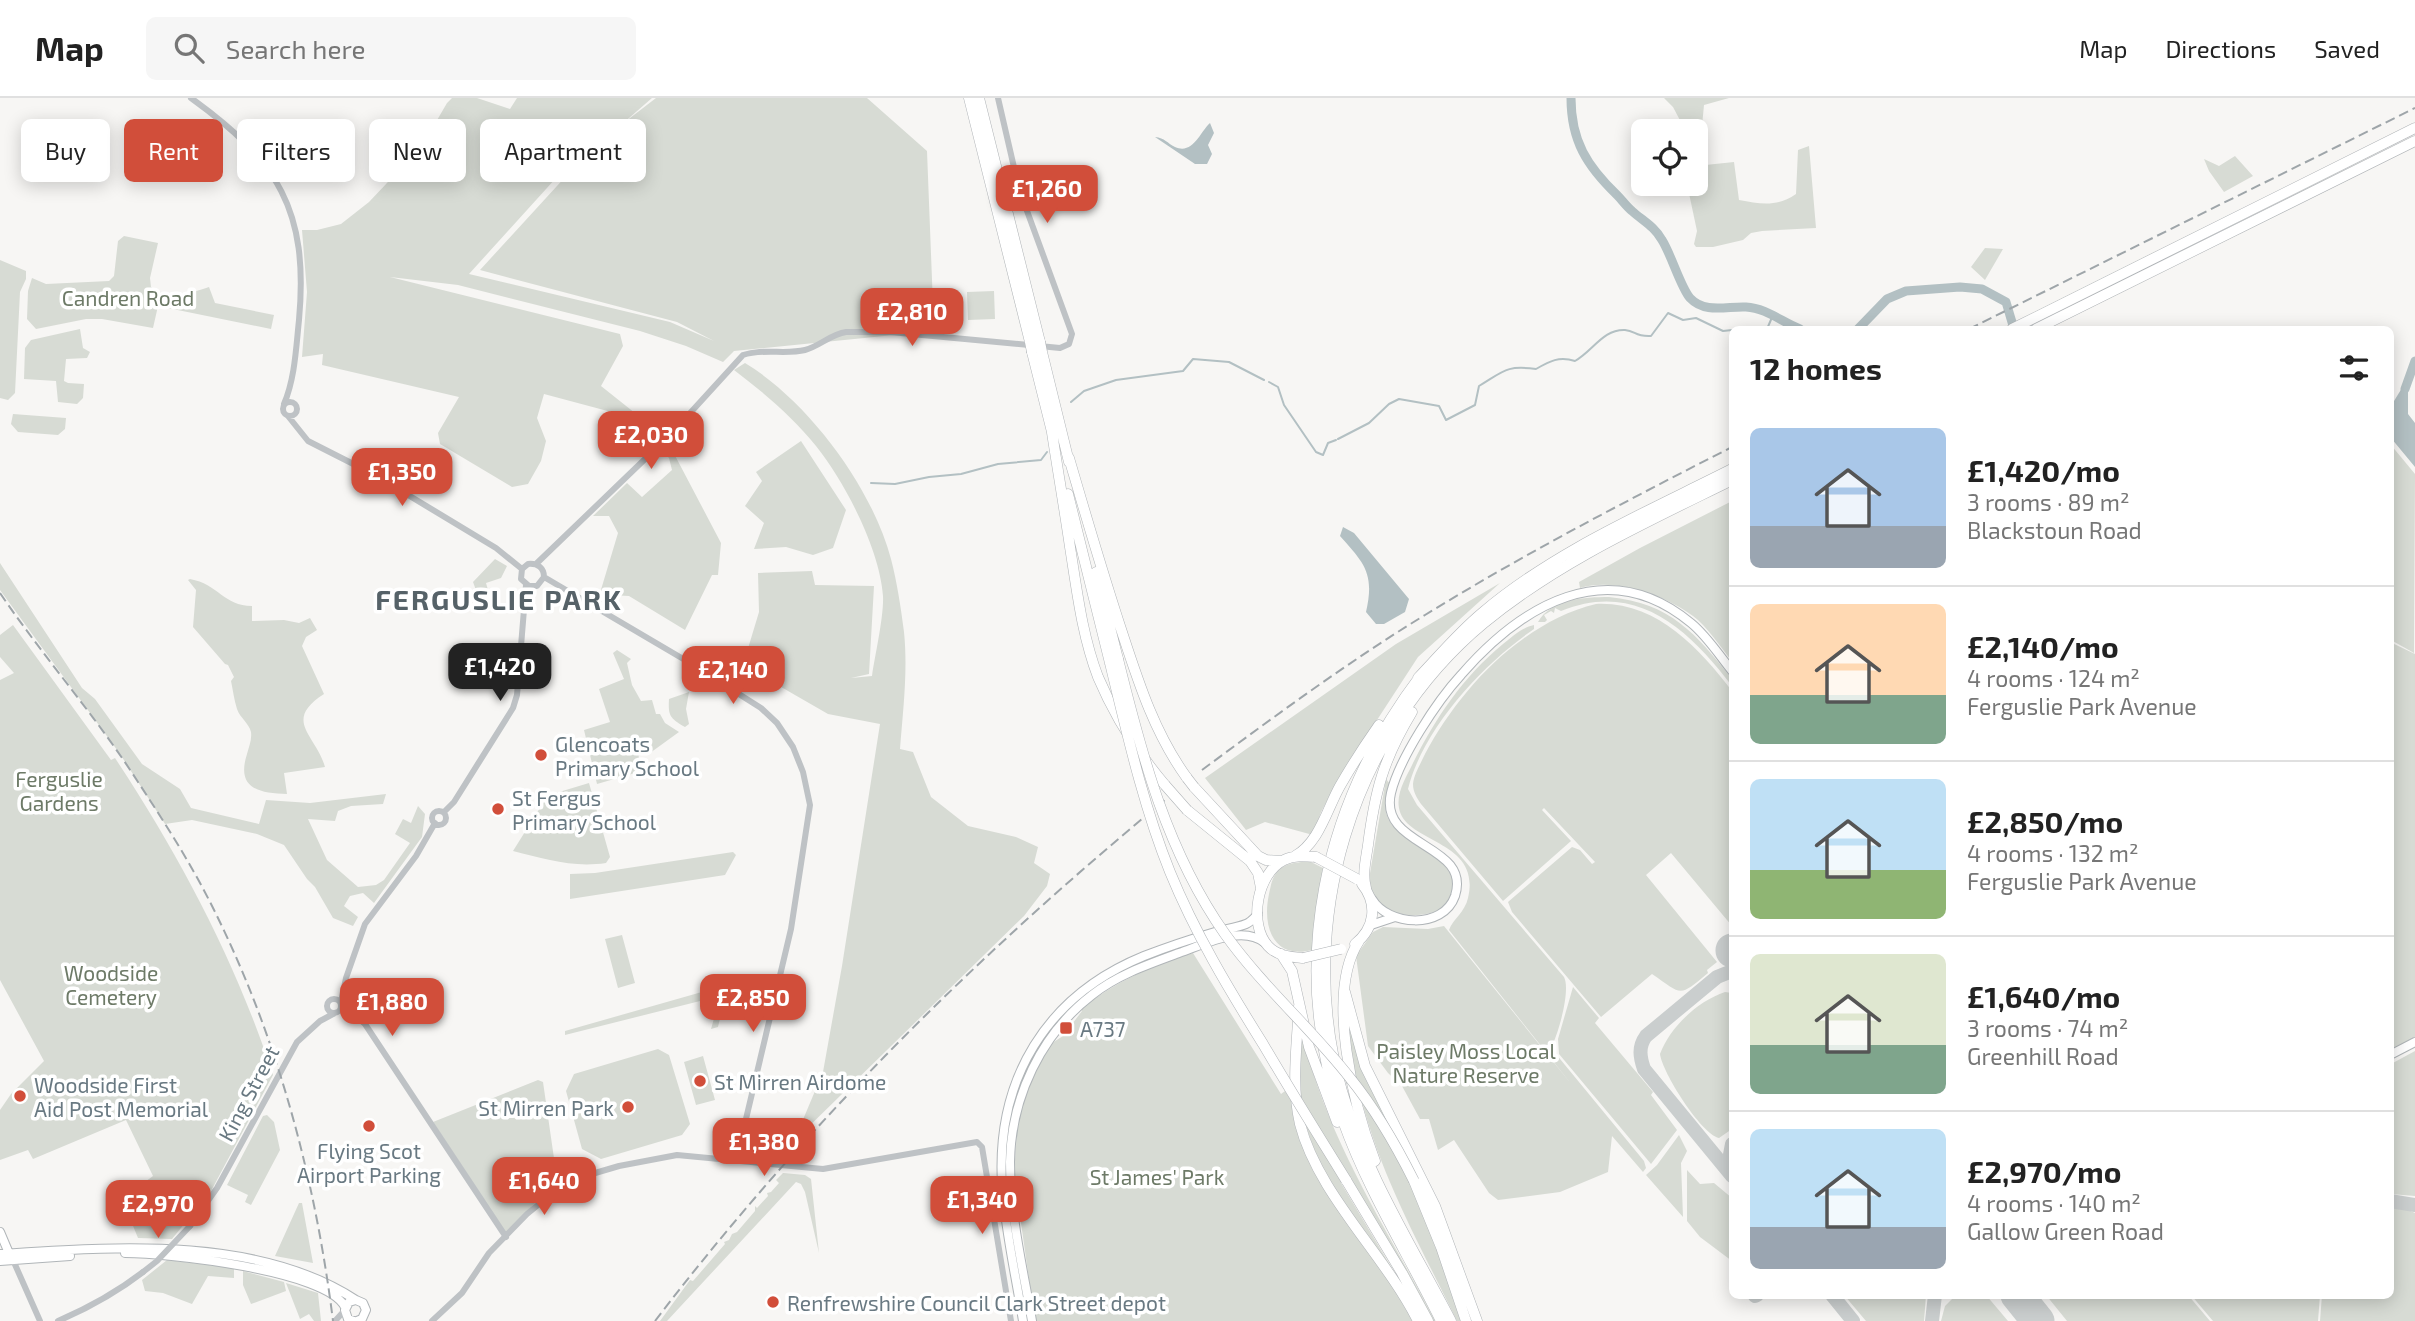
<!DOCTYPE html>
<meta charset="utf-8">
<style>
:root{--surface:#fff;--page:#f6f6f6;--text:#222;--muted:#767676;--line:#e0e0e0;--accent:#d14e3a}
body{margin:0;font-family:"Exo 2",sans-serif;background:var(--page);color:var(--text);height:100vh;display:flex;flex-direction:column;font-size:26px;white-space:nowrap}
*{box-sizing:border-box;margin:0}
p{font-size:23px;color:var(--muted)}
.icon{flex:none;width:38px;height:38px;fill:none;stroke:currentColor;stroke-width:2;stroke-linecap:round;stroke-linejoin:round}
.map{position:relative;flex:1;overflow:hidden}
.side{position:absolute;left:1729px;top:228px;width:665px;height:973px;display:flex;flex-direction:column;background:var(--surface);border-radius:10px;box-shadow:0 4px 18px #0003}
.side>*{flex:none}
.hud{position:absolute;left:21px;top:21px;width:665px;height:63px;display:flex;gap:14px}
.controls{position:absolute;left:1631px;top:21px;display:grid;gap:14px}
.controls a{display:grid;place-items:center;width:77px;height:77px;border-radius:10px;background:var(--surface);box-shadow:0 4px 18px #0003;font-size:35px}
.price{position:absolute;translate:-50% -60px;padding:0 16px;border-radius:14px;background:var(--accent);color:#fff;font-size:23px;line-height:46px;filter:drop-shadow(0 2px 4px #0008)}
.price::after{content:'';position:absolute;left:50%;top:42px;width:21px;height:16px;margin-left:-10px;background:inherit;clip-path:polygon(0 0,100% 0,50% 100%)}
.price.active{background:#222;color:#fff}
ul{padding:0;list-style:none}
li{display:flex;align-items:center;gap:21px;height:175px;padding:0 21px}
li+li{border-top:2px solid var(--line)}
li span{display:grid;place-items:center;flex:none;width:196px;height:140px;border-radius:10px;color:#555}
li>.icon{margin-inline-start:auto}
span .icon{width:84px;height:84px;fill:#fffc;stroke-width:1}
li b{font-size:30px}
h2{display:flex;justify-content:space-between;align-items:center;height:84px;padding:0 21px;font-size:30px}
.chip{padding:0 24px;border-radius:10px;background:var(--surface);box-shadow:0 4px 18px #0003;font-size:24px;line-height:63px}
.chip.active{background:var(--accent);color:#fff}
header{display:flex;align-items:center;gap:42px;box-sizing:border-box;height:98px;padding:0 35px;background:var(--surface);border-bottom:2px solid var(--line)}
header strong{font-size:33px}
nav{display:flex;gap:38px;margin-inline-start:auto;font-size:24px}
.search{width:490px;height:63px;background:var(--page);display:flex;align-items:center;gap:18px;box-sizing:border-box;padding:0 24px;border-radius:10px;color:var(--muted);font-size:26px}
.map>svg:first-child{display:block}
.green{fill:#d7dbd4;fill-rule:evenodd}
.water{fill:#b3c0c3}
.lines{fill:none;stroke-linecap:round;stroke-linejoin:round}
.stream{stroke:#b3c0c3;stroke-width:2}
.river{stroke:#b3c0c3;stroke-width:9}
.taxiway{stroke:#cacece;stroke-width:14}
.runway{stroke:#cacece;stroke-width:33}
.major-casing{stroke:#b0b5b8;stroke-width:10}
.highway-casing{stroke:#b0b4b7;stroke-width:11}
.minor{stroke:#bec2c5;stroke-width:6}
.major{stroke:#fff;stroke-width:8}
.highway{stroke:#fff;stroke-width:10}
.rail{stroke:#9ea5a9;stroke-width:2;stroke-dasharray:10 5;stroke-linecap:butt}
.highway-bridge-casing{stroke:#b0b4b7;stroke-width:11;stroke-linecap:butt}
.minor-bridge{stroke:#bec2c5;stroke-width:6}
.highway-bridge{stroke:#fff;stroke-width:10}
.poi-dot{fill:#d14e3a;stroke:#fff;stroke-width:2.5}
.labels{text-anchor:middle;dominant-baseline:central;stroke-width:7;stroke-linejoin:round;paint-order:stroke}
.park-label{font-size:21px;fill:#6d7a67;stroke:#fff}
.poi-label{font-size:21px;fill:#697982;stroke:#fff;text-anchor:start}
.street-label{font-size:21px;fill:#697982;stroke:#fff}
.district-label{font-size:28px;font-weight:bold;letter-spacing:2px;fill:#566268;stroke:#fff}
</style>
<header>
<strong>Map</strong>
<div class="search"><svg class="icon" aria-label="search" viewBox="0 0 24 24"><circle cx="10" cy="10" r="6"/><path d="M15 15l6 6"/></svg>Search here</div>
<nav><a>Map</a><a>Directions</a><a>Saved</a></nav>
</header>
<div class="map">
<svg width="2415" height="1223" viewBox="0 0 2415 1223">
<rect width="100%" height="100%" fill="#f7f6f4"/>
<!-- green -->
<path class="green" d="M452,0H477L510,11L517,0H652L621,27L656,0H867L927,53L934,233L734,253L723,264L686,248L640,233L458,187L390,179L620,236L623,248L601,288L645,323L544,296L537,320L546,343L541,363L528,386L512,389L440,346L438,335L459,299L322,267L323,256L302,259L307,194L302,132H317L341,126L369,104L422,48L447,5ZM589,53L480,172L677,224L714,243L670,224L469,176L556,80Z
M1664,0H1729L1704,7L1702,28H1683L1673,9Z
M1809,48L1816,130L1762,133L1751,135L1743,142L1713,149H1696L1694,146L1697,133L1687,86H1696V68L1734,64L1739,102C1761,106 1777,109 1796,96L1798,52Z
M2235,58L2253,78L2224,94L2209,73L2204,61L2219,68Z
M124,138L158,145L150,180L151,189C166,201 193,195 209,189L215,205L274,217L271,231L158,208L153,230L102,221H86L36,231L27,221L28,193L32,180L46,186L109,183L114,178L118,143Z
M1985,150L2003,151L1985,182L1971,169Z
M0,162L26,173V181L20,194L15,295L8,302L0,300Z
M994,193L995,221L968,222L967,194Z
M80,231L83,250L90,254L87,260L66,261L64,283L68,285L84,286L83,300L77,306L58,304L56,283L24,281L25,250L31,242Z
M745,265C808,303 872,389 891,461C897,484 901,510 904,534C908,573 903,612 900,651L913,654L931,699L968,728L1016,739L1038,749L1034,765L1050,776L1047,788L1024,818L794,1043L823,974L842,868L880,626L828,616L743,567L759,514L758,475L812,473L815,487L874,488L869,576L851,580L872,578C875,557 884,518 883,498C880,452 845,384 816,348C793,319 763,294 734,272Z
M13,316L66,320L65,331L58,337L18,334L11,326Z
M801,343L846,412L833,450L813,457L786,449L754,451L764,425L745,408L762,383L756,374Z
M2391,347L2415,376L2414,555L2391,542Z
M670,348L721,445L718,477H712L685,532L629,498L610,497L603,508L597,505L618,435L609,418H593L627,385L642,399L672,372L669,360L661,352Z
M1732,403V563C1720,549 1708,529 1693,518C1665,497 1615,479 1580,490L1579,484L1640,450Z
M495,461L507,468L501,480L486,485L488,492L483,494L486,502L480,503L473,484Z
M0,465L82,590L95,601L142,666L180,691L191,710L259,726L266,702L310,705L386,696L383,706L351,708L338,713L335,723L308,721L327,762L358,789L376,787L384,782L410,745L395,736L403,721L411,725L418,708L425,716L422,739L374,805L363,795L350,798L344,808L358,819L353,828L333,820L315,789L307,781L284,747L257,736L192,722L165,726L120,656L0,492Z
M190,481C218,486 224,508 252,508V523L284,522L299,525L310,520L317,532L306,539L302,548L324,596C282,623 316,637 325,669L284,675L287,696C258,695 236,690 247,656C249,648 252,642 251,634C249,625 240,620 237,611C234,602 233,592 231,583L234,579L228,567L225,566L193,529L196,492L188,482Z
M1500,485L1418,559L1338,682L1321,714L1313,737L1265,724L1246,732L1205,680L1396,546Z
M1609,499C1671,505 1696,536 1732,581V588C1689,531 1636,482 1561,513L1555,510L1554,515L1551,513L1544,517L1547,522L1545,524H1538C1551,501 1584,499 1609,499Z
M1596,506C1656,503 1699,550 1732,593V828L1671,755L1646,777L1717,864L1707,872L1708,875C1678,900 1683,897 1652,876L1601,919L1512,814L1508,804L1572,749L1580,752L1592,766L1595,764L1544,710L1542,712L1571,743L1503,803L1421,706C1417,700 1413,694 1413,686C1414,676 1421,665 1425,656C1448,613 1483,569 1523,541C1545,525 1570,512 1596,506Z
M13,527L111,662L115,660C181,760 236,864 273,977L211,1093L172,1141L138,1140L122,1101L153,1078L126,1022L33,1061L28,1052L0,1062V1012L11,996L44,963L0,882V582L14,575L0,559V537Z
M1534,527V531C1484,565 1423,630 1408,691L1417,707L1564,879C1571,892 1558,937 1551,950L1644,1063L1646,1070L1643,1074L1612,1038L1608,1074L1560,1094L1498,1102L1489,1095L1454,1042L1438,1052L1429,1021H1420L1402,988L1388,975L1368,948L1356,858L1373,834L1383,829L1428,831L1444,828L1572,987L1449,832C1453,821 1465,814 1468,800C1482,741 1405,746 1399,710C1396,694 1407,678 1413,665C1436,619 1463,579 1503,546C1513,538 1521,530 1534,527Z
M2390,544L2415,556V939L2391,953Z
M617,552L631,561L627,565L632,587L641,603L652,602L656,616H660L665,625L679,634L650,655L646,654L643,650L637,651L642,673L597,686L584,632L610,624L599,591L624,581L613,555Z
M689,594L686,611L689,626L685,629C670,620 668,618 669,601Z
M1386,681L1391,687C1388,695 1385,705 1386,714C1393,749 1462,753 1454,792C1453,799 1447,806 1443,811C1418,820 1405,819 1379,809L1372,794L1369,781Z
M589,685L610,759L606,765C573,770 545,761 513,753L543,705L536,701Z
M733,754L736,757L725,777L570,801V776L595,775Z
M1301,764H1311L1323,770L1312,852C1273,862 1262,828 1269,796C1271,787 1272,778 1280,771C1286,766 1294,765 1301,764Z
M622,837L635,885L618,890L605,841Z
M1193,855L1281,996L1285,993L1295,1009L1303,1044L1415,1223H1035L1014,1076L1018,1020L1033,975L1049,947L1063,938L1082,913L1081,911C1115,884 1152,867 1193,855Z
M751,880L754,890L760,889L762,900L722,912L718,929L711,931L715,917L712,900L565,937V933Z
M1573,889L1599,920L1595,925L1653,994L1651,997L1677,1032L1651,1066L1559,956L1558,941Z
M1725,894L1732,895V1031L1719,1040C1701,1036 1662,974 1660,956C1670,929 1698,903 1725,894Z
M1348,933L1351,934C1391,1029 1429,1125 1462,1223H1457C1420,1147 1378,1074 1359,991C1354,972 1349,953 1348,933Z
M1301,942H1304C1328,1043 1388,1132 1435,1223H1432L1346,1082L1341,1085L1399,1182C1358,1125 1308,1069 1300,997C1298,978 1300,960 1301,942Z
M658,951L669,957L690,1026L682,1037L601,1061L582,1051L566,993L574,976Z
M2415,953V1098L2391,1096V966Z
M703,958L715,1002L696,1007L684,964Z
M538,982L543,984L558,1088L546,1094L506,1135L433,1024Z
M267,1017L274,1024L280,1052L251,1107L245,1104L248,1097L227,1087L263,1018Z
M1679,1037L1687,1053L1681,1065L1683,1119L1646,1077L1657,1067Z
M1687,1072L1700,1086L1714,1085L1732,1100V1163L1700,1139L1687,1123Z
M783,1075L805,1077L811,1081L819,1155L805,1094L801,1086L796,1084L667,1223H660L690,1182L693,1183L725,1146L724,1144L729,1142L732,1136L737,1134L755,1113V1108L757,1110L768,1098L767,1095L771,1094L779,1085L776,1082Z
M299,1105H302L313,1165L275,1158Z
M2391,1108L2406,1111L2415,1115V1223H2320L2322,1197H2390Z
M167,1162L234,1170V1180L208,1178L192,1206L163,1195L145,1193L142,1182Z
M243,1173L284,1184L286,1193L251,1206L243,1187Z
M286,1185L318,1195L321,1223H314L309,1216L300,1221Z
M1844,1197H1926L1924,1223H1866Z
M1956,1197H1986L2008,1223H1941L1945,1208Z
M2046,1197H2188L2210,1223H2067Z
M2191,1197H2320L2318,1223H2213Z"/>
<!-- water -->
<path class="water" d="M1210,25L1214,35L1208,47L1212,56L1207,66H1195L1155,39C1165,40 1167,45 1175,49C1193,57 1200,34 1210,25Z
M2408,280V316L2415,325V369L2391,340V308Z
M1343,429L1354,435L1409,501L1405,514L1384,526H1376L1366,514C1375,475 1364,465 1340,438Z"/>
<g class="lines">
<!-- stream -->
<path class="stream" d="M1767,231L1773,217
M1269,284L1278,289L1284,307L1316,354L1323,357L1328,345L1336,342
M1071,304L1084,293L1116,282L1183,273L1193,261L1229,264L1264,282
M1338,341L1369,325L1389,306L1399,301L1439,308L1446,322L1475,307L1479,288C1504,273 1506,267 1536,271C1550,263 1559,258 1575,263C1593,253 1603,231 1625,232C1636,233 1635,239 1651,238L1668,215L1683,222L1696,220L1723,233L1732,232
M871,385L895,386L929,379L961,376L998,366L1041,362L1047,354"/>
<!-- river -->
<path class="river" d="M1571,0C1571,43 1587,68 1617,97C1622,102 1626,108 1632,113C1643,123 1654,128 1662,142C1671,156 1681,190 1690,200C1705,216 1727,208 1746,209C1766,210 1782,224 1800,231
M1858,231L1887,201L1906,193L1960,189L1982,191L2006,204L2014,231
M2405,291L2415,263"/>
<!-- taxiway -->
<path class="taxiway" d="M1732,873L1717,879L1646,938C1638,949 1640,959 1644,971L1732,1078
M1732,1075L1729,1062L1732,1046
M2390,1103L2415,1107
M1832,1197L1853,1223
M1755,1198L1757,1197
M1932,1223L1935,1197"/>
<!-- runway -->
<path class="runway" d="M1732,852V853
M2017,1197L2038,1223"/>
<!-- major casing -->
<g class="major-casing">
<path id="major" d="M1372,801C1388,828 1443,832 1455,798C1472,745 1378,750 1391,695C1399,661 1437,603 1461,577C1521,508 1607,455 1691,525C1707,538 1719,557 1732,573
M1371,827L1395,819
M2390,957L2415,944
M0,1134L11,1160
M125,1155C166,1155 327,1172 345,1209
M0,1156C113,1149 257,1137 356,1202
M0,1163L70,1158
M354,1223L348,1221L345,1212L349,1204L356,1202L363,1205L366,1212L362,1221L357,1223
M1023,1223C1016,1178 1005,1132 1002,1086C996,981 1046,898 1144,858C1167,849 1191,841 1215,834C1225,831 1236,830 1246,826C1251,824 1254,820 1258,816
M1032,1223C1023,1171 1010,1117 1010,1064C1011,1000 1041,936 1092,897C1117,877 1149,866 1179,855C1203,847 1242,826 1265,845"/>
</g>
<!-- highway casing -->
<g class="highway-casing">
<path id="highway" d="M969,0L1030,244
M979,0L1040,244
M2012,231L2415,30
M2036,231L2415,43
M1032,254L1052,334
M1042,254L1069,364
M1051,328C1057,368 1064,408 1070,449C1077,493 1082,537 1098,579C1115,619 1137,654 1165,687
M1069,360C1086,418 1103,477 1122,534C1139,586 1155,636 1187,680
M1068,396L1110,565
M1096,474L1118,561
M1421,577C1323,706 1287,867 1343,1023C1368,1093 1408,1156 1441,1223
M1418,580C1439,558 1458,535 1482,515C1555,453 1647,414 1732,371
M1194,689L1258,758L1266,762L1281,763
M1187,712L1250,763L1258,775L1261,790
M1295,758C1319,745 1327,711 1340,688C1352,667 1365,647 1379,627
M1366,790C1362,776 1366,761 1368,747C1375,693 1383,662 1412,614
M1359,843C1325,895 1354,1009 1375,1063
M1355,846C1375,830 1378,806 1362,786
M1281,856L1292,873L1309,949L1337,1024
M1303,860C1291,859 1277,858 1268,848C1248,826 1257,775 1284,762C1294,757 1305,758 1316,759
M1345,894L1365,968L1435,1108L1477,1223
M1299,908C1297,946 1291,988 1300,1026C1318,1096 1385,1157 1418,1223
M1346,1082L1402,1175L1428,1223
M1414,1083L1441,1149L1466,1223
M1451,1223C1412,1148 1365,1074 1342,993C1294,828 1351,635 1484,525C1558,464 1647,424 1732,382"/>
</g>
<!-- minor -->
<path class="minor" d="M191,0C278,63 309,112 299,222C296,250 295,280 284,306
M283 311a7 7 0 1 1 14 0a7 7 0 1 1-14 0Z
M288,318L308,343L375,377L496,450L522,471
M536,466L671,336L743,257C763,250 785,257 805,252C820,248 831,236 846,234H890L1060,250L1069,246L1072,236L1019,91L998,0
M522,471L521,481L529,488H537L544,479
M522,471L528,466C538,465 544,470 544,479
M544,479L685,562L761,610L777,625L793,649L803,674L810,707L791,831L736,1063
M432 720a7 7 0 1 1 14 0a7 7 0 1 1-14 0Z
M444,714L454,704L513,610L517,597L526,487
M327 908a7 7 0 1 1 14 0a7 7 0 1 1-14 0Z
M341,904L346,880L365,826L416,758L435,725
M341,905L365,926L506,1139
M190,1128L217,1090L297,944L320,923L335,915
M13,1162L40,1223
M58,1223C88,1210 117,1194 143,1174
M335,1223L345,1212
M432,1223L462,1195L489,1155L527,1116L560,1089L585,1078L619,1068L677,1057L823,1071L977,1044L982,1049L1011,1223"/>
<!-- major -->
<use href="#major" class="major"/>
<!-- highway -->
<use href="#highway" class="highway"/>
<!-- rail -->
<path class="rail" d="M1969,231L2415,10
M0,495C44,560 96,618 138,684C163,722 188,761 209,802C276,933 315,1078 333,1223
M1202,672C1275,618 1348,564 1425,517C1524,456 1628,402 1732,349
M655,1223C805,1027 976,858 1166,701"/>
<!-- highway-bridge casing -->
<g class="highway-bridge-casing">
<path id="highway-bridge" d="M1030,244L1032,254
M1040,244L1042,254
M1118,561C1142,658 1167,754 1225,836C1262,888 1311,930 1350,980C1376,1012 1396,1047 1414,1083
M1110,565C1127,635 1143,707 1170,774C1195,835 1228,890 1263,946C1290,992 1318,1037 1346,1082
M1187,680L1194,689
M1165,687L1187,712
M1316,759L1357,781
M1303,860L1341,851"/>
</g>
<!-- minor-bridge -->
<path class="minor-bridge" d="M143,1174L157,1163L190,1128"/>
<!-- highway-bridge -->
<use href="#highway-bridge" class="highway-bridge"/>
</g>
<!-- markers -->
<g class="poi-dot">
<circle cx="541" cy="657" r="7"/>
<circle cx="498" cy="711" r="7"/>
<rect x="1059" y="923" width="14" height="14" rx="3.5"/>
<circle cx="700" cy="983" r="7"/>
<circle cx="20" cy="998" r="7"/>
<circle cx="628" cy="1009" r="7"/>
<circle cx="369" cy="1028" r="7"/>
<circle cx="773" cy="1204" r="7"/>
</g>
<g class="labels">
<!-- park labels -->
<g class="park-label">
<text x="128" y="199">Candren Road</text>
<text x="59" y="680">Ferguslie<tspan x="59" dy="24">Gardens</tspan></text>
<text x="111" y="874">Woodside<tspan x="111" dy="24">Cemetery</tspan></text>
<text x="1466" y="952">Paisley Moss Local<tspan x="1466" dy="24">Nature Reserve</tspan></text>
<text x="1157" y="1078">St James' Park</text>
</g>
<!-- poi labels -->
<g class="poi-label">
<text x="555" y="645">Glencoats<tspan x="555" dy="24">Primary School</tspan></text>
<text x="512" y="699">St Fergus<tspan x="512" dy="24">Primary School</tspan></text>
<text x="1080" y="930">A737</text>
<text x="714" y="983">St Mirren Airdome</text>
<text x="34" y="986">Woodside First<tspan x="34" dy="24">Aid Post Memorial</tspan></text>
<text x="614" y="1009" text-anchor="end">St Mirren Park</text>
<text x="369" y="1052" text-anchor="middle">Flying Scot<tspan x="369" dy="24">Airport Parking</tspan></text>
<text x="787" y="1204">Renfrewshire Council Clark Street depot</text>
</g>
<!-- street labels -->
<g class="street-label">
<text transform="translate(248 995) rotate(-62)">King Street</text>
</g>
<!-- district labels -->
<g class="district-label">
<text x="499" y="501">FERGUSLIE PARK</text>
</g>
</g>
</svg>
<div class="controls">
<a><svg class="icon" aria-label="locate" viewBox="0 0 24 24"><circle cx="12" cy="12" r="6"/><path d="M12 2v4M12 18v4M2 12h4M18 12h4"/></svg></a>
</div>
<b class="price" style="left:1047px;top:127px">£1,260</b>
<b class="price" style="left:912px;top:250px">£2,810</b>
<b class="price" style="left:651px;top:373px">£2,030</b>
<b class="price" style="left:402px;top:410px">£1,350</b>
<b class="price active" style="left:500px;top:605px">£1,420</b>
<b class="price" style="left:733px;top:608px">£2,140</b>
<b class="price" style="left:753px;top:936px">£2,850</b>
<b class="price" style="left:392px;top:940px">£1,880</b>
<b class="price" style="left:764px;top:1080px">£1,380</b>
<b class="price" style="left:544px;top:1119px">£1,640</b>
<b class="price" style="left:982px;top:1138px">£1,340</b>
<b class="price" style="left:158px;top:1142px">£2,970</b>
<div class="hud">
<a class="chip">Buy</a>
<a class="chip active">Rent</a>
<a class="chip">Filters</a>
<a class="chip">New</a>
<a class="chip">Apartment</a>
</div>
<section class="side">
<h2>12 homes<svg class="icon" aria-label="filters" viewBox="0 0 24 24"><path d="M4 7h16M4 17h16"/><circle cx="9" cy="7" r="2"/><circle cx="15" cy="17" r="2"/></svg></h2>
<ul>
<li><span style="background:linear-gradient(#a9c7e8 70%,#9aa5b1 0)"><svg class="icon" aria-label="home" viewBox="0 0 24 24"><path d="M3 11l9-7 9 7M6 9v11h12V9"/></svg></span><div><b>£1,420/mo</b><p>3 rooms · 89 m²</p><p>Blackstoun Road</p></div></li>
<li><span style="background:linear-gradient(#ffd9b3 65%,#7fa58c 0)"><svg class="icon" aria-label="home" viewBox="0 0 24 24"><path d="M3 11l9-7 9 7M6 9v11h12V9"/></svg></span><div><b>£2,140/mo</b><p>4 rooms · 124 m²</p><p>Ferguslie Park Avenue</p></div></li>
<li><span style="background:linear-gradient(#bfe0f5 65%,#8fb573 0)"><svg class="icon" aria-label="home" viewBox="0 0 24 24"><path d="M3 11l9-7 9 7M6 9v11h12V9"/></svg></span><div><b>£2,850/mo</b><p>4 rooms · 132 m²</p><p>Ferguslie Park Avenue</p></div></li>
<li><span style="background:linear-gradient(#dfe7d0 65%,#7fa58c 0)"><svg class="icon" aria-label="home" viewBox="0 0 24 24"><path d="M3 11l9-7 9 7M6 9v11h12V9"/></svg></span><div><b>£1,640/mo</b><p>3 rooms · 74 m²</p><p>Greenhill Road</p></div></li>
<li><span style="background:linear-gradient(#bfe0f5 70%,#9aa5b1 0)"><svg class="icon" aria-label="home" viewBox="0 0 24 24"><path d="M3 11l9-7 9 7M6 9v11h12V9"/></svg></span><div><b>£2,970/mo</b><p>4 rooms · 140 m²</p><p>Gallow Green Road</p></div></li>
</ul>
</section>
</div>
